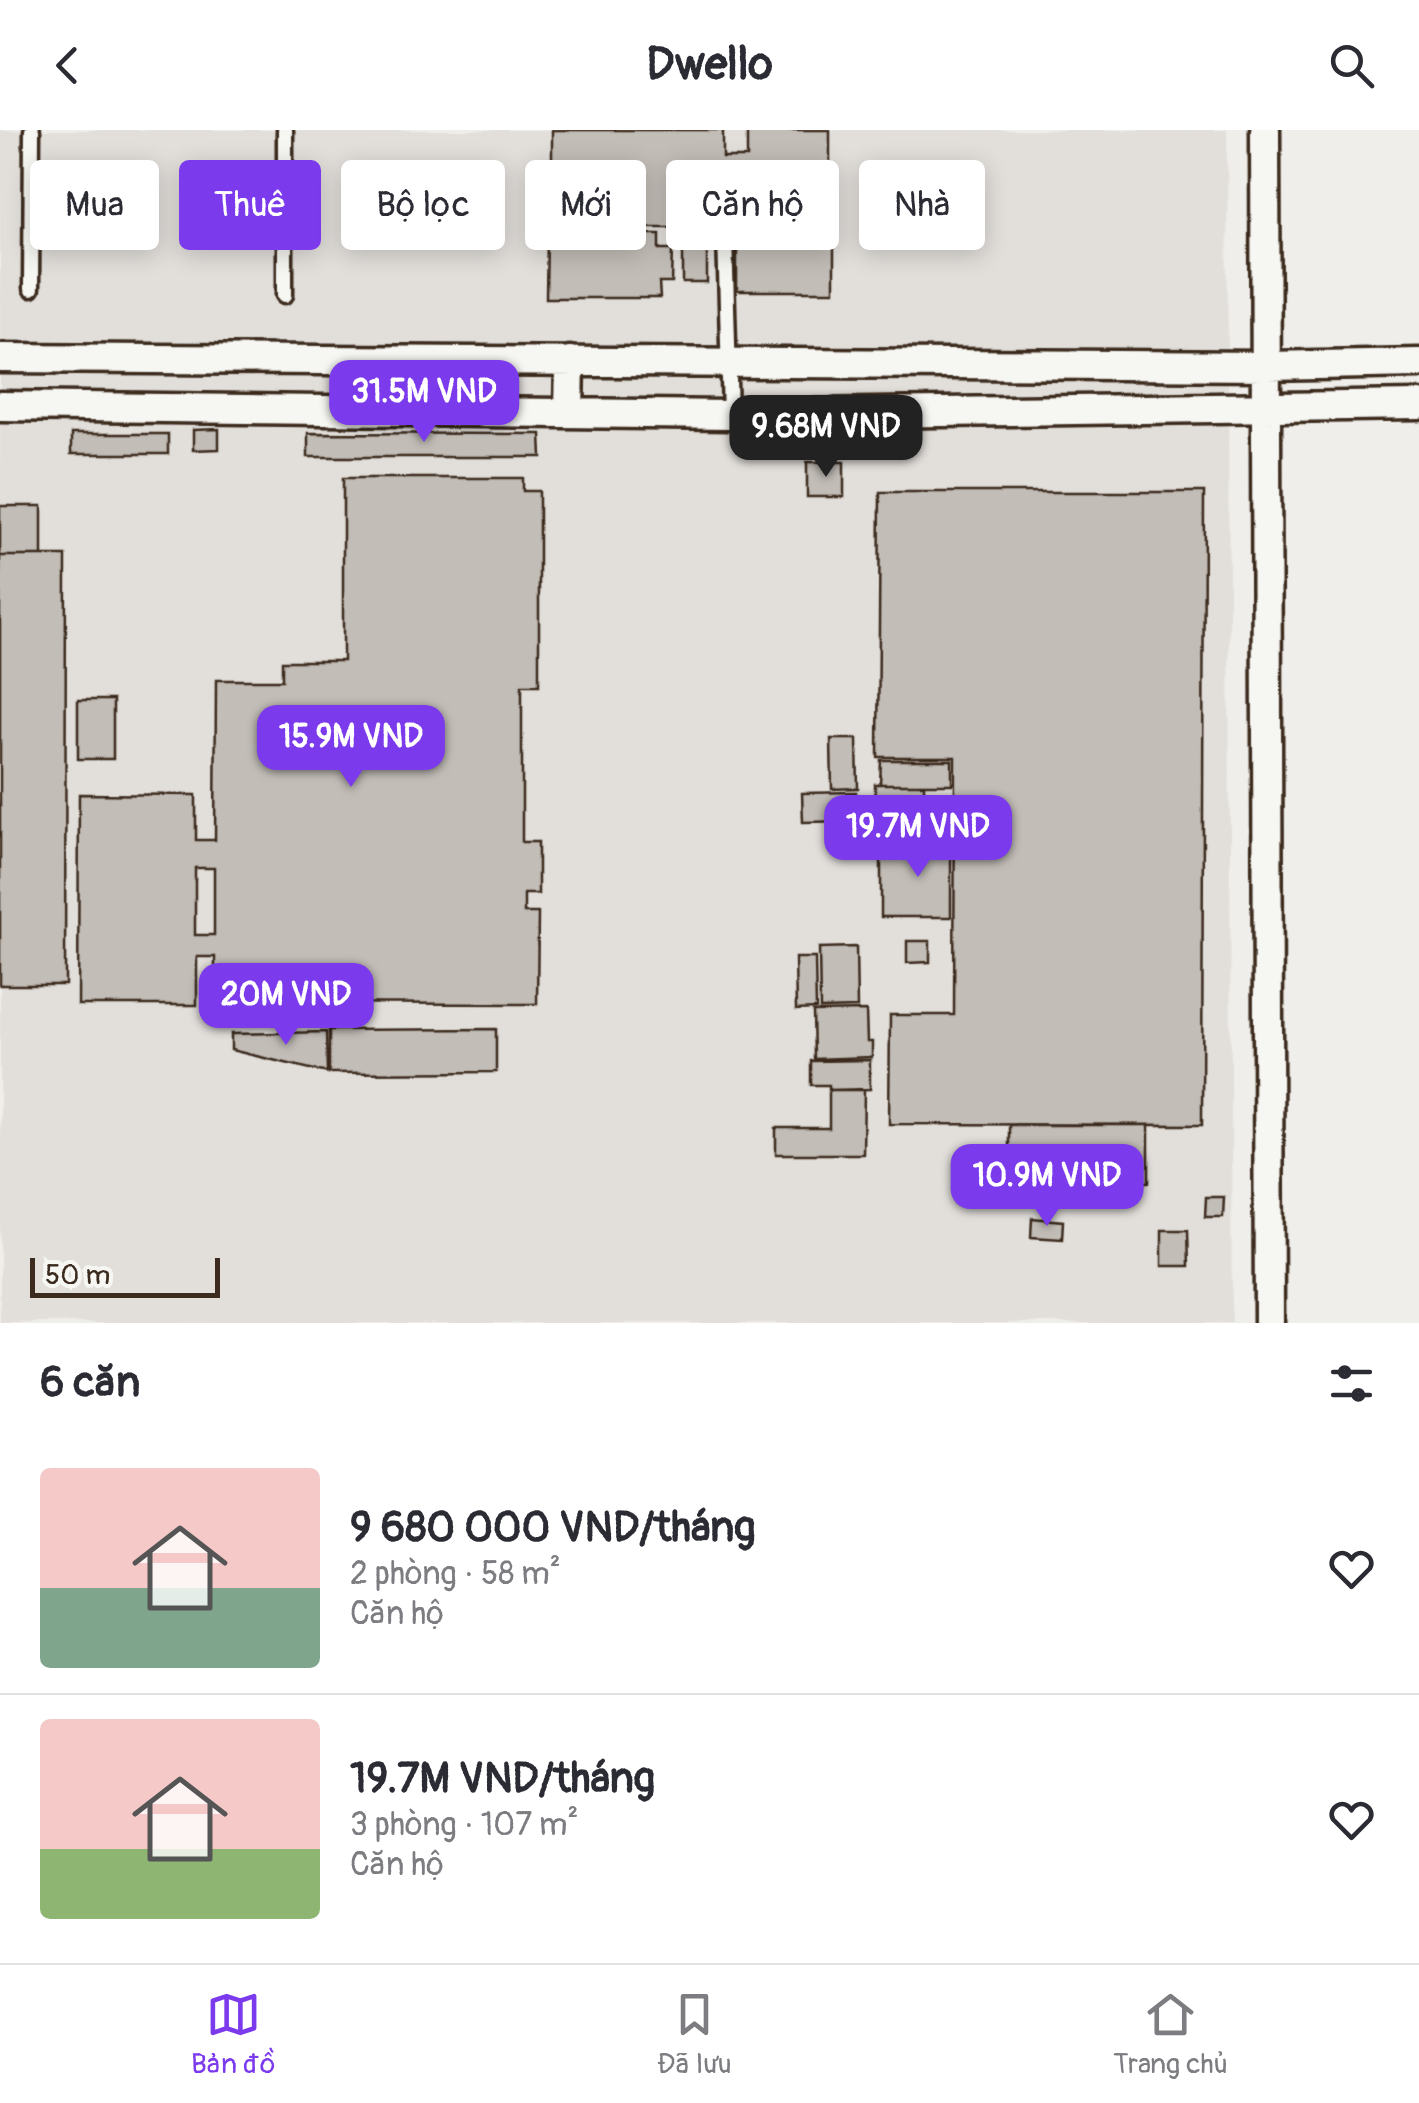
<!DOCTYPE html>
<html lang="vi">
<meta charset="utf-8">
<style>
:root{--surface:#fff;--page:#f2f2f3;--text:#2b2b33;--muted:#7c7c81;--line:#e1e1e2;--accent:#7c3aed}
body{margin:0;font-family:Pangolin,sans-serif;background:var(--page);color:var(--text);height:100vh;display:flex;flex-direction:column;font-size:38px;white-space:nowrap}
*{box-sizing:border-box;margin:0}
p{font-size:32px;color:var(--muted)}
.icon{flex:none;width:55px;height:55px;fill:none;stroke:currentColor;stroke-width:2;stroke-linecap:round;stroke-linejoin:round}
.map{position:relative;height:1193px;overflow:hidden}
.sheet{display:flex;flex-direction:column;background:var(--surface);flex:1}
.sheet>*{flex:none}
.banner{position:absolute;left:30px;top:30px;width:1360px;height:90px;display:flex;gap:20px}
.scale{position:absolute;left:30px;bottom:25px;width:190px;box-sizing:border-box;padding-left:10px;border:5px solid #3b2a1e;border-top:0;font-size:28px;line-height:35px;white-space:nowrap;color:#3b2a1e;-webkit-text-stroke:8px #f6f6f2;paint-order:stroke}
.price{position:absolute;translate:-50% -85px;padding:0 22px;border-radius:20px;background:var(--accent);color:#fff;font-size:32px;line-height:65px;filter:drop-shadow(0 2px 5px #0008)}
.price::after{content:'';position:absolute;left:50%;top:60px;width:30px;height:22px;margin-left:-15px;background:inherit;clip-path:polygon(0 0,100% 0,50% 100%)}
.price.active{background:#222;color:#fff}
ul{padding:0;list-style:none}
li{display:flex;align-items:center;gap:30px;height:250px;padding:0 40px}
li+li{border-top:2px solid var(--line)}
li span{display:grid;place-items:center;flex:none;width:280px;height:200px;border-radius:10px;color:#555}
li>.icon{margin-inline-start:auto}
span .icon{width:120px;height:120px;fill:#fffc;stroke-width:1}
li b{font-size:42px}
h2{display:flex;justify-content:space-between;align-items:center;height:120px;padding:0 40px;font-size:42px}
.pill{padding:0 35px;border-radius:10px;background:var(--surface);box-shadow:0 5px 25px #0003;font-size:35px;line-height:90px}
.pill.active{background:var(--accent);color:#fff}
header{display:flex;justify-content:space-between;align-items:center;height:130px;padding:0 40px;background:var(--surface);font-size:45px;font-weight:800}
.menu{display:flex;justify-content:space-around;align-items:center;height:140px;border-top:2px solid var(--line);background:var(--surface);font-size:28px;color:var(--muted)}
.menu a{display:grid;justify-items:center;gap:5px}
.menu .active{color:var(--accent)}
.map>svg:first-child{display:block}
.built{fill:#e2dfdb}
.building{fill:#c2bdb7;stroke:#3b2a1e;stroke-width:2.5;fill-rule:evenodd}
.lines{fill:none;stroke-linecap:round;stroke-linejoin:round}
.service-casing{stroke:#3b2a1e;stroke-width:21}
.minor-casing{stroke:#3b2a1e;stroke-width:35}
.service{stroke:#f6f6f2;stroke-width:14}
.minor{stroke:#f6f6f2;stroke-width:28}
</style>
<header><svg class="icon" aria-label="back" viewBox="0 0 24 24"><path d="M15 5l-7 7 7 7"/></svg>Dwello<svg class="icon" aria-label="search" viewBox="0 0 24 24"><circle cx="10" cy="10" r="6"/><path d="M15 15l6 6"/></svg></header>
<div class="map">
<svg width="1419" height="1193" viewBox="0 0 1419 1193">
<rect width="100%" height="100%" fill="#efeeea"/>
<filter id="ink" filterUnits="userSpaceOnUse"><feTurbulence type="fractalNoise" baseFrequency=".01" numOctaves="2"/><feDisplacementMap in="SourceGraphic" scale="20" xChannelSelector="R" yChannelSelector="G"/><feConvolveMatrix kernelMatrix="1 2 1 2 8 2 1 2 1" color-interpolation-filters="sRGB"/></filter>
<g filter="url(#ink)">
<!-- built -->
<path class="built" d="M0,0H1227L1232,1193H0Z"/>
<!-- building -->
<path class="building" d="M552,0H723V28H747V0H830V97H552Z
M547,104H660V119H673L672,153H659L660,168H546Z
M737,104H834V161H737Z
M683,113H707V153H683Z
M219,299V319L193,320V300Z
M308,303L541,304L542,327H308Z
M71,304H168V324H71Z
M807,332H844V367H807Z
M343,348H523V361H539V555H522V712H538V764H524V783H538L537,874L215,873V827H197V875H78L79,664L196,665V710H215L216,550H282V531H343ZM195,738H214V805H195Z
M880,362H1204L1202,995L889,994L890,885H954L955,627H878Z
M0,376H42V426H0Z
M0,426H66L65,855H0Z
M78,570H113V629H78Z
M831,609H857L858,658L832,659Z
M881,630H952V654H880Z
M875,654H924V714L875,713Z
M856,662V691L803,692L802,663Z
M928,704H951V787H881V720H927Z
M907,811H930V832L907,833Z
M856,817L857,878L820,879L819,818Z
M795,828H815L816,879L796,880Z
M866,881L867,912H872V927L814,929L813,882Z
M496,899V942L329,943V900Z
M326,902L327,943L231,920V904Z
M870,930V959L829,960V955H811V931Z
M829,960H864L863,1024H776V998H829Z
M1009,995H1149V1052H1009Z
M1206,1067H1224L1223,1087H1205Z
M1032,1088L1063,1091L1062,1109L1031,1107Z
M1162,1100H1188L1189,1136H1162Z"/>
<g class="lines">
<!-- service casing -->
<g class="service-casing">
<path id="service" d="M725,105L730,285
M31,159L32,0
M285,165V0"/>
</g>
<!-- minor casing -->
<g class="minor-casing">
<path id="minor" d="M1265,0L1269,1193
M0,228L1267,236L1419,233
M0,276L730,285L1419,275
M569,282L570,231"/>
</g>
<!-- service -->
<use href="#service" class="service"/>
<!-- minor -->
<use href="#minor" class="minor"/>
</g>
</g>
</svg>
<div class="scale">50 m</div>
<b class="price" style="left:424px;top:315px">31.5M VND</b>
<b class="price active" style="left:826px;top:350px">9.68M VND</b>
<b class="price" style="left:351px;top:660px">15.9M VND</b>
<b class="price" style="left:918px;top:750px">19.7M VND</b>
<b class="price" style="left:286px;top:918px">20M VND</b>
<b class="price" style="left:1047px;top:1099px">10.9M VND</b>
<div class="banner">
<a class="pill">Mua</a>
<a class="pill active">Thuê</a>
<a class="pill">Bộ lọc</a>
<a class="pill">Mới</a>
<a class="pill">Căn hộ</a>
<a class="pill">Nhà</a>
</div>
</div>
<section class="sheet">
<h2>6 căn<svg class="icon" aria-label="filters" viewBox="0 0 24 24"><path d="M4 7h16M4 17h16"/><circle cx="9" cy="7" r="2"/><circle cx="15" cy="17" r="2"/></svg></h2>
<ul>
<li><span style="background:linear-gradient(#f6c9c9 60%,#7fa58c 0)"><svg class="icon" aria-label="home" viewBox="0 0 24 24"><path d="M3 11l9-7 9 7M6 9v11h12V9"/></svg></span><div><b>9 680 000 VND/tháng</b><p>2 phòng · 58 m²</p><p>Căn hộ</p></div><svg class="icon" aria-label="heart" viewBox="0 0 24 24"><path d="M12 20l-8-8c-3-5 5-10 8-4 3-6 11-1 8 4z"/></svg></li>
<li><span style="background:linear-gradient(#f6c9c9 65%,#8fb573 0)"><svg class="icon" aria-label="home" viewBox="0 0 24 24"><path d="M3 11l9-7 9 7M6 9v11h12V9"/></svg></span><div><b>19.7M VND/tháng</b><p>3 phòng · 107 m²</p><p>Căn hộ</p></div><svg class="icon" aria-label="heart" viewBox="0 0 24 24"><path d="M12 20l-8-8c-3-5 5-10 8-4 3-6 11-1 8 4z"/></svg></li>
</ul>
</section>
<nav class="menu">
<a class="active"><svg class="icon" aria-label="map" viewBox="0 0 24 24"><path d="M3 6l6-2 6 2 6-2v14l-6 2-6-2-6 2zM9 4v14M15 6v14"/></svg>Bản đồ</a>
<a><svg class="icon" aria-label="saved" viewBox="0 0 24 24"><path d="M7 4h10v16l-5-4-5 4z"/></svg>Đã lưu</a>
<a><svg class="icon" aria-label="home" viewBox="0 0 24 24"><path d="M3 11l9-7 9 7M6 9v11h12V9"/></svg>Trang chủ</a>
</nav>
